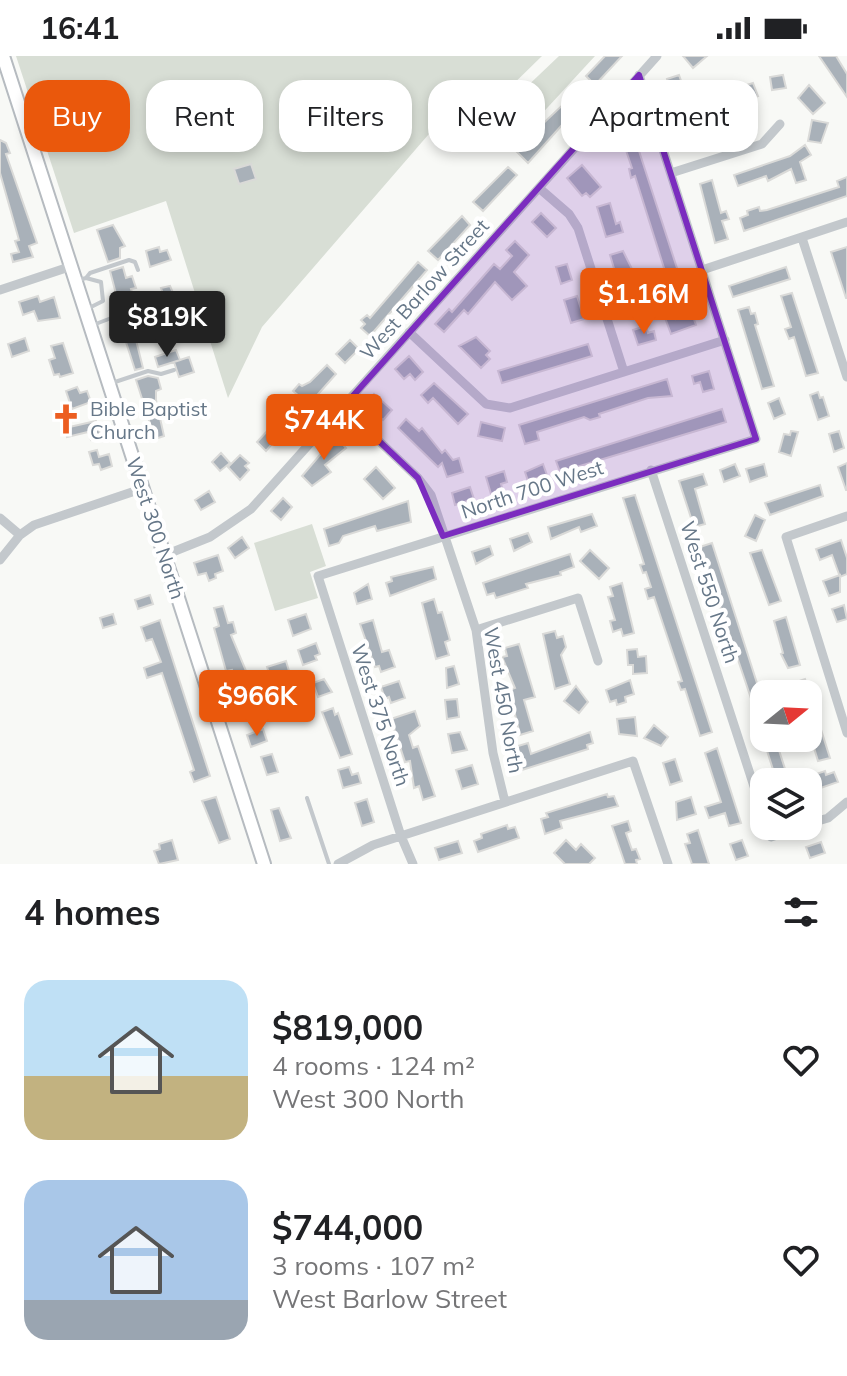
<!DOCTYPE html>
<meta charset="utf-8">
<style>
:root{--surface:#fff;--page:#f2f2f2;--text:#202124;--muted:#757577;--accent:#ea580c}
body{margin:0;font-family:Mulish,sans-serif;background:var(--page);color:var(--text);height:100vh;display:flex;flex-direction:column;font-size:30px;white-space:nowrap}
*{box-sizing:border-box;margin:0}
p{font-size:26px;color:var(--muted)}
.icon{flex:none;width:44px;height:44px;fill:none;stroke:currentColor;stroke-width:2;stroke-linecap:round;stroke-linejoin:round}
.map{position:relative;height:808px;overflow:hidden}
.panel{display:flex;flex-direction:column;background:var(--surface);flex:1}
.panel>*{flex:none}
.guide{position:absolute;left:24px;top:24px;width:800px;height:72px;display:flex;gap:16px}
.needle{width:52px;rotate:72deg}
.fabs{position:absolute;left:750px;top:624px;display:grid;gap:16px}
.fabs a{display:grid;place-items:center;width:72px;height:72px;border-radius:16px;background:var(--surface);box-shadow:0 4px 12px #0003;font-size:40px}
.price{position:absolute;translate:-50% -68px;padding:0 18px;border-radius:8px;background:var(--accent);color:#fff;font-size:26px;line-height:52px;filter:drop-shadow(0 2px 4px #0008)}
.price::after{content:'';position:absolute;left:50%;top:48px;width:24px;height:18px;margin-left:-12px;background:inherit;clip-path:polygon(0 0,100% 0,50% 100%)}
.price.current{background:#222;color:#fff}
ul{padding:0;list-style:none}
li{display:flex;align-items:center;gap:24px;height:200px;padding:0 24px}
li span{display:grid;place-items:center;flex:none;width:224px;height:160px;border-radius:24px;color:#555}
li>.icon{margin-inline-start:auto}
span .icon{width:96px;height:96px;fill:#fffc;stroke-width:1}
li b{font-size:34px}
h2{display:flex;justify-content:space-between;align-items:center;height:96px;padding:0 24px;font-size:34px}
.pill{padding:0 28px;border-radius:24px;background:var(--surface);box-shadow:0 4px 12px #0003;font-size:28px;line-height:72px}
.pill.current{background:var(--accent);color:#fff}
.status{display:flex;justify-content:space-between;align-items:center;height:56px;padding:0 40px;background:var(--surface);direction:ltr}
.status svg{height:22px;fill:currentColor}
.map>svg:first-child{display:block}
.green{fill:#d8ded5}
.building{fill:#a9b1b9;stroke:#dadad8;stroke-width:2}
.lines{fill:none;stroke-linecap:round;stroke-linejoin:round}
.secondary-casing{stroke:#b6bbc0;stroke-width:16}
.service{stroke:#c3c8cc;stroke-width:4}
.minor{stroke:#c3c8cc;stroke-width:9}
.secondary{stroke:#fff;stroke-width:12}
.marked{fill:#7b2cbf;fill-opacity:0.2;stroke:#7b2cbf;stroke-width:6;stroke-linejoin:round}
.labels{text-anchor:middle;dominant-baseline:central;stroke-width:8;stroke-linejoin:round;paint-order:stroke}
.street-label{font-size:20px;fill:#678;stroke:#fff}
.poi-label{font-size:20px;fill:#678;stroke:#fff;text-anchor:start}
</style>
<div class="status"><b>16:41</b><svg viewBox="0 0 49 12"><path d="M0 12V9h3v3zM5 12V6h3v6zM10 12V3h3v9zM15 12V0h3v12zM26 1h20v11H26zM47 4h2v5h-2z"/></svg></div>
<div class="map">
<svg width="847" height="808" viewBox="0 0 847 808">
<rect width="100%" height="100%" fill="#f8f9f6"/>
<!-- green -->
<path class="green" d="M16,0H542L492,49H454L262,271L228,342L166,145L74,177Z
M559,0H595L525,76L500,56Z
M312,468L326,510L310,516L318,542L275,555L254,487Z"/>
<!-- building -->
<path class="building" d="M605,0H622L595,29L586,20Z
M683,0H707L693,12Z
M819,0H836L847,18V41Z
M679,19L700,79L685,84L667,23Z
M783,19L786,32L772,34L770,21Z
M753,27L758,40L739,46L734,33Z
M809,29L825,47L813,58L798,42Z
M570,42L579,50L528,107L516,95L521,89L524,92L537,79L534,76Z
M730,52L734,63L713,70L709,59Z
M628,61L687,243L675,247L635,120L631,122L629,113L632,112L616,65Z
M812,64L828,67L821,87L808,85Z
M0,84L6,87L10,97L6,98L37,187L29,190L33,201L13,206L11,198L19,196L15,185L19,184L0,117Z
M805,89L811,99L800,106L806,124L796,127L791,113L768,125L766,120L738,130L734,119L790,100Z
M251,108L256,123L239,128L234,113Z
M582,109L601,131L590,141L586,137L582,140L567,122Z
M508,111L517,119L483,155L473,146Z
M847,121V140L744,175L740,162L748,159L747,155L759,151L760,155L767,154L839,131L837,125Z
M712,124L721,157L726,155L729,163L722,165L728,183L715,187L700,128Z
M610,147L616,168L620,166L623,176L606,181L597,151Z
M541,157L556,172L547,181L532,166Z
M462,160L470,169L438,204L428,195Z
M113,169L125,190L120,192V202L108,206L97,174Z
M515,185L529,199L514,216L527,230L512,244L495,226L468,258L464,254L444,276L435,268L449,253L452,256L494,208L500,213L512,200L506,194Z
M159,191L160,196L167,194L171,204L150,211L146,195Z
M847,191V242H846L831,196Z
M623,195L633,215L629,216L638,249L626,253L610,199Z
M418,206L427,214L370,280L361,272L365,268L361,264L367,259L370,262Z
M567,208L572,224L561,228L556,211Z
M123,211L126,222L132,220L136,232L131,233L133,239L121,243L119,237L116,238L110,215Z
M786,211L790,223L733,241L729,230Z
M170,230L180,253L169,256L161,232Z
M792,237L818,317L806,320L794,281L789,283L785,273L791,271L781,240Z
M38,240L40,246L54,241L60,262L38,265L34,255L23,259L19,246Z
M577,240L584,263L571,267L564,244Z
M749,251L751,258L755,257L758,268L755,269L774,330L762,333L738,254Z
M149,253L153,265L134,276L143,312L135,314L124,280L119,277L115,266L142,259L141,256Z
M673,256L676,263L692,258L696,269L671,278L664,259Z
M646,270L648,277L654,275L656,284L638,289L633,274Z
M476,281L490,295L486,299L490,303L481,312L459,290Z
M25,282L29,295L12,301L8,288Z
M350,284L359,293L345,307L336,298Z
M63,287L73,317L60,321L59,318L54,319L49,304L55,302L51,290Z
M588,288L592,300L502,327L498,315Z
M176,294L180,304L158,311L155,301Z
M409,300L423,316L415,324L410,318L404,323L395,313Z
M189,301L194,316L179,321L174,306Z
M327,309L336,318L304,354L294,345L299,340L293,335L299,328L302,330L310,326Z
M709,315L714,333L703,336L700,326L694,328L692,320Z
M148,320L158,322L161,333L156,335V344L164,380L155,383L136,324Z
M667,323L672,340L648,342L599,358L600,361L590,364L584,361L537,376L539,384L525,388L519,369Z
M434,327L468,358L458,368L433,342L428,347L421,339Z
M77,331L80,337L87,335L91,346L72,353L66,335Z
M818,336L820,342L823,341L829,360L818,364L810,339Z
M374,338L392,354L383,364L365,348Z
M779,342L785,358L774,363L768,347Z
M722,353L726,366L560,416L556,405Z
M284,357L292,365L266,395L257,386Z
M406,363L419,375L422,372L442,397L445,394L453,404L459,402L463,416L447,421L442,407L438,411L398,372Z
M96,365L101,380L91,384L88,376L67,381L65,372Z
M481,366L505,372L502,385L478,380Z
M791,375L798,376L791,400L779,396L784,378L790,379Z
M839,375L844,392L834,396L829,378Z
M336,380L346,392L325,409L331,416L312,430L302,420Z
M97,394L99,401L109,398L112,410L101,414L99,408L93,409L89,396Z
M221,397L230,407L220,415L212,406Z
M240,399L249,407L245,410L249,414L240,424L228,411Z
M847,407V434H846L838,411Z
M543,408L547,419L528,425L525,416Z
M735,408L740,420L724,426L720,414Z
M764,408L767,420L750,426L746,413Z
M376,411L395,432L383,443L364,423Z
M504,415L507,426L501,428L503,435L491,438L486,421Z
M703,418L707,429L695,433L705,468L694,471L679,425Z
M820,429L823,440L770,459L765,447Z
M470,431L474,443L455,449L452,437Z
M209,435L215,446L201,454L195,444Z
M635,439L712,676L700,680L685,633L681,634L678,626L682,625L654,541L648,543L645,533L651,531L646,516L643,517L640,509L644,508L623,442Z
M283,442L292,451L281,464L271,455Z
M408,445L411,466L377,475L375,470L343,480L339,487L329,490L324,473Z
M592,458L597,470L581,476L579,471L551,483L548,471Z
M755,459L765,464L756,485L745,480Z
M528,477L532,486L514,495L510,483Z
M242,481L249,492L235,502L228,492Z
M841,484L847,502V518L840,521L832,499L820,504L816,493Z
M712,487L764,649V681L700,491Z
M490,490L493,499L476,508L472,496Z
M590,494L609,512L599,523L580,505Z
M762,494L781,545L769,549L750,497Z
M570,498L574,511L560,516L561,519L526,528L528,532L496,542L494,537L487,539L483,527Z
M218,499L223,515L215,518L216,522L209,525L206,517L198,519L194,507Z
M433,511L436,523L390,540L386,527L392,525L391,521Z
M840,519V536L829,540L823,525Z
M622,527L634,577L623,580L621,573L613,576L610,565L615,564L608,541L613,540L610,531Z
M368,528L372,543L357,548L354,537Z
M150,539L153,548L138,553L135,544Z
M434,543L438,557L442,556L450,584L445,586L449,599L436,603L422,547Z
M844,549L847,563L837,566L832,553Z
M223,550L228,567L233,566L236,577L231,579L249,622L236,626L232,614L226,615L214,572L219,570L214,552Z
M113,558L116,568L103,572L100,562Z
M306,558L311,573L293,580L288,564Z
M786,561L800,609L788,612L781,598L783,597L774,565Z
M160,564L210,720L194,726L190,716L194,714L162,617L147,622L144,612L161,606L152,583L146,585L141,571Z
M373,564L382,596L389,594L395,611L381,616L379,610L375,611L360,568Z
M555,575L557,582L563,580L566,591L561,599L570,628L555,633L543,578Z
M316,587L320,598L315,600L317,604L303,609L298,594Z
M519,588L535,641L524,644L533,675L520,679L509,634L515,632L502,601L507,600L505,592Z
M637,593L638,601L646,600L647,617L633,618V609H628L627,594Z
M286,605L289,615L270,620L267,611Z
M454,610L459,628L447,632L446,612Z
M324,623L332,636L318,641L313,627Z
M805,623L830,702L818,705L808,672L809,638H797L793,627Z
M630,624L634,638L625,641L626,646L617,649L616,644L610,646L606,634Z
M399,625L405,642L391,647L389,641L385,643L381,631Z
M576,630L588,646L579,657L564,645Z
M245,641L248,650L270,643L274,655L244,664L237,643Z
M457,643L459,661L447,663L445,644Z
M333,652L335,659L338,657L352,698L340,702L322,656Z
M415,655L420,670L409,679L413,692L418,690L435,740L423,744L419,730L414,732L410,705L405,706L391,663Z
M635,661L637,680L619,678L617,663Z
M654,669L668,681L661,690L644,682Z
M263,673L267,685L251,691L247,679Z
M460,676L467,694L452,697L448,678Z
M590,676L593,687L587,689L588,693L522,714L515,691L528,687L531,698Z
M763,682H775L787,719L776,723Z
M717,692L741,767L729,770L725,757L709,762L705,751L721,746L705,697Z
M272,698L278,716L267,719L261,701Z
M675,703L682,725L670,729L663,707Z
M472,709L478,728L462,733L456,714Z
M349,711L352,719L358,717L361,727L343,732L338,714Z
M825,715L826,719L834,716L838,726L812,735L809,726L818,723L816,718Z
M607,738L608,741L614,740L618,750L560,765L562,772L545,778L541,763L548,761L546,757Z
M216,741L230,783L219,787L202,745Z
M691,741L696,758L677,764L676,746Z
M367,743L374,766L362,770L355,747Z
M279,752L291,782L280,785L271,754Z
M628,765L631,775L626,777L632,794L636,793L640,803L636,804L637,808H625L612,770Z
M507,769L508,773L515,771L519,782L478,796L474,785L482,782L481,778Z
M698,774L709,808H692L685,788L690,787L687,778Z
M172,784L178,804L159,808L154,795L160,793L159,788Z
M566,784L576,794L581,788L595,802L589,808H565L554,797Z
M742,784L748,800L736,804L730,788Z
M458,785L462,797L439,804L435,792Z
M821,786L825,797L810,802L806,791Z"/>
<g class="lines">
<!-- secondary casing -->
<g class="secondary-casing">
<path id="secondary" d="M3,0L264,808"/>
</g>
<!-- service -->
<path class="service" d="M86,222L90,217L129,204L135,206L138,214
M79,224L86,222L101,226L103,245L89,252
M93,269L161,243
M112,327L148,315L161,318L174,314
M307,742L329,808"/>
<!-- minor -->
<path class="minor" d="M671,117L762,88L780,68
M539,132L569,158L578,172L624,316
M802,182L847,321
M702,214L847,166
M0,234L72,210
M409,276L486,348L510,352L725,284
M343,351L418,422L431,439L476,574L493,697L505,746
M651,414L764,761
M847,460L786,481L847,677
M0,462L20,479
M165,499L210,481L251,453L657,0
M0,504L20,479L34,469L144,432
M476,574L578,542L598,605
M808,768L828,762L847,746
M767,770L771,781L804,770
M338,808L373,789L633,705L668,808
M413,808L401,780L318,520L756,383L639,19"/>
<!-- secondary -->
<use href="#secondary" class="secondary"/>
</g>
<!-- marked area -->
<path class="marked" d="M639,19L756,383L443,480L418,422L343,351Z"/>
<!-- icons -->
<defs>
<g id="church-bare" transform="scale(2.4)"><path d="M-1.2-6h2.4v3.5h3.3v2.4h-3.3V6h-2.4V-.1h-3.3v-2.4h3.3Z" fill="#ec5e22" stroke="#fff" stroke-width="2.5" paint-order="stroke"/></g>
</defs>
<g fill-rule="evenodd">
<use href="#church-bare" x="66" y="363"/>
</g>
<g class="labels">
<!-- street labels -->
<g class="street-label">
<text transform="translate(424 233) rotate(-48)">West Barlow Street</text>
<text transform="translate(532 433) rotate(-18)">North 700 West</text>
<text transform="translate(156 472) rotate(72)">West 300 North</text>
<text transform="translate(710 536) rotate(72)">West 550 North</text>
<text transform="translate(504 644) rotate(80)">West 450 North</text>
<text transform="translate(381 659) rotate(72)">West 375 North</text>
</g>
<!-- poi labels -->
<g class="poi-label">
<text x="90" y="352">Bible Baptist<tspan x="90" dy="23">Church</tspan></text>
</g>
</g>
</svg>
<div class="fabs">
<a><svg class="needle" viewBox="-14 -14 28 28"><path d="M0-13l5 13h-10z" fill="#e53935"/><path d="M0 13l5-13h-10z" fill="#757577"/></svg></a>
<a><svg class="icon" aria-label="layers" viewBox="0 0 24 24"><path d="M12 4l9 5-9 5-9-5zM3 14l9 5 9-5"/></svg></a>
</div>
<b class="price" style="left:644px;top:280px">$1.16M</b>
<b class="price current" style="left:167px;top:303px">$819K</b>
<b class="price" style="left:324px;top:406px">$744K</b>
<b class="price" style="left:257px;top:682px">$966K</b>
<div class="guide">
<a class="pill current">Buy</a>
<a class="pill">Rent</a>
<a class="pill">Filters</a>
<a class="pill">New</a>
<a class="pill">Apartment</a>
</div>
</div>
<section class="panel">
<h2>4 homes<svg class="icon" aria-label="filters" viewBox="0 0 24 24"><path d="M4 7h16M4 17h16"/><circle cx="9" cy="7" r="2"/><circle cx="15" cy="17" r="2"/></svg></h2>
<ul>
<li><span style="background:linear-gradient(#bfe0f5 60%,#c2b280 0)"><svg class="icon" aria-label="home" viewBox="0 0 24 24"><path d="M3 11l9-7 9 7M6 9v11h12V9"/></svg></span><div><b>$819,000</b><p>4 rooms · 124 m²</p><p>West 300 North</p></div><svg class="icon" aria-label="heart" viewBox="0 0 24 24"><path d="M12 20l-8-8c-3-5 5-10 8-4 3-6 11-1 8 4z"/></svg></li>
<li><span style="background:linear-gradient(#a9c7e8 75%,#9aa5b1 0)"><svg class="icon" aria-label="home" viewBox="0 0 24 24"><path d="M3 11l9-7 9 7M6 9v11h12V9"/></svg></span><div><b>$744,000</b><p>3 rooms · 107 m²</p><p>West Barlow Street</p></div><svg class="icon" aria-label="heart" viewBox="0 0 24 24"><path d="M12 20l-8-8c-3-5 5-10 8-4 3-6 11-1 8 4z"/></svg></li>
</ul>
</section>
